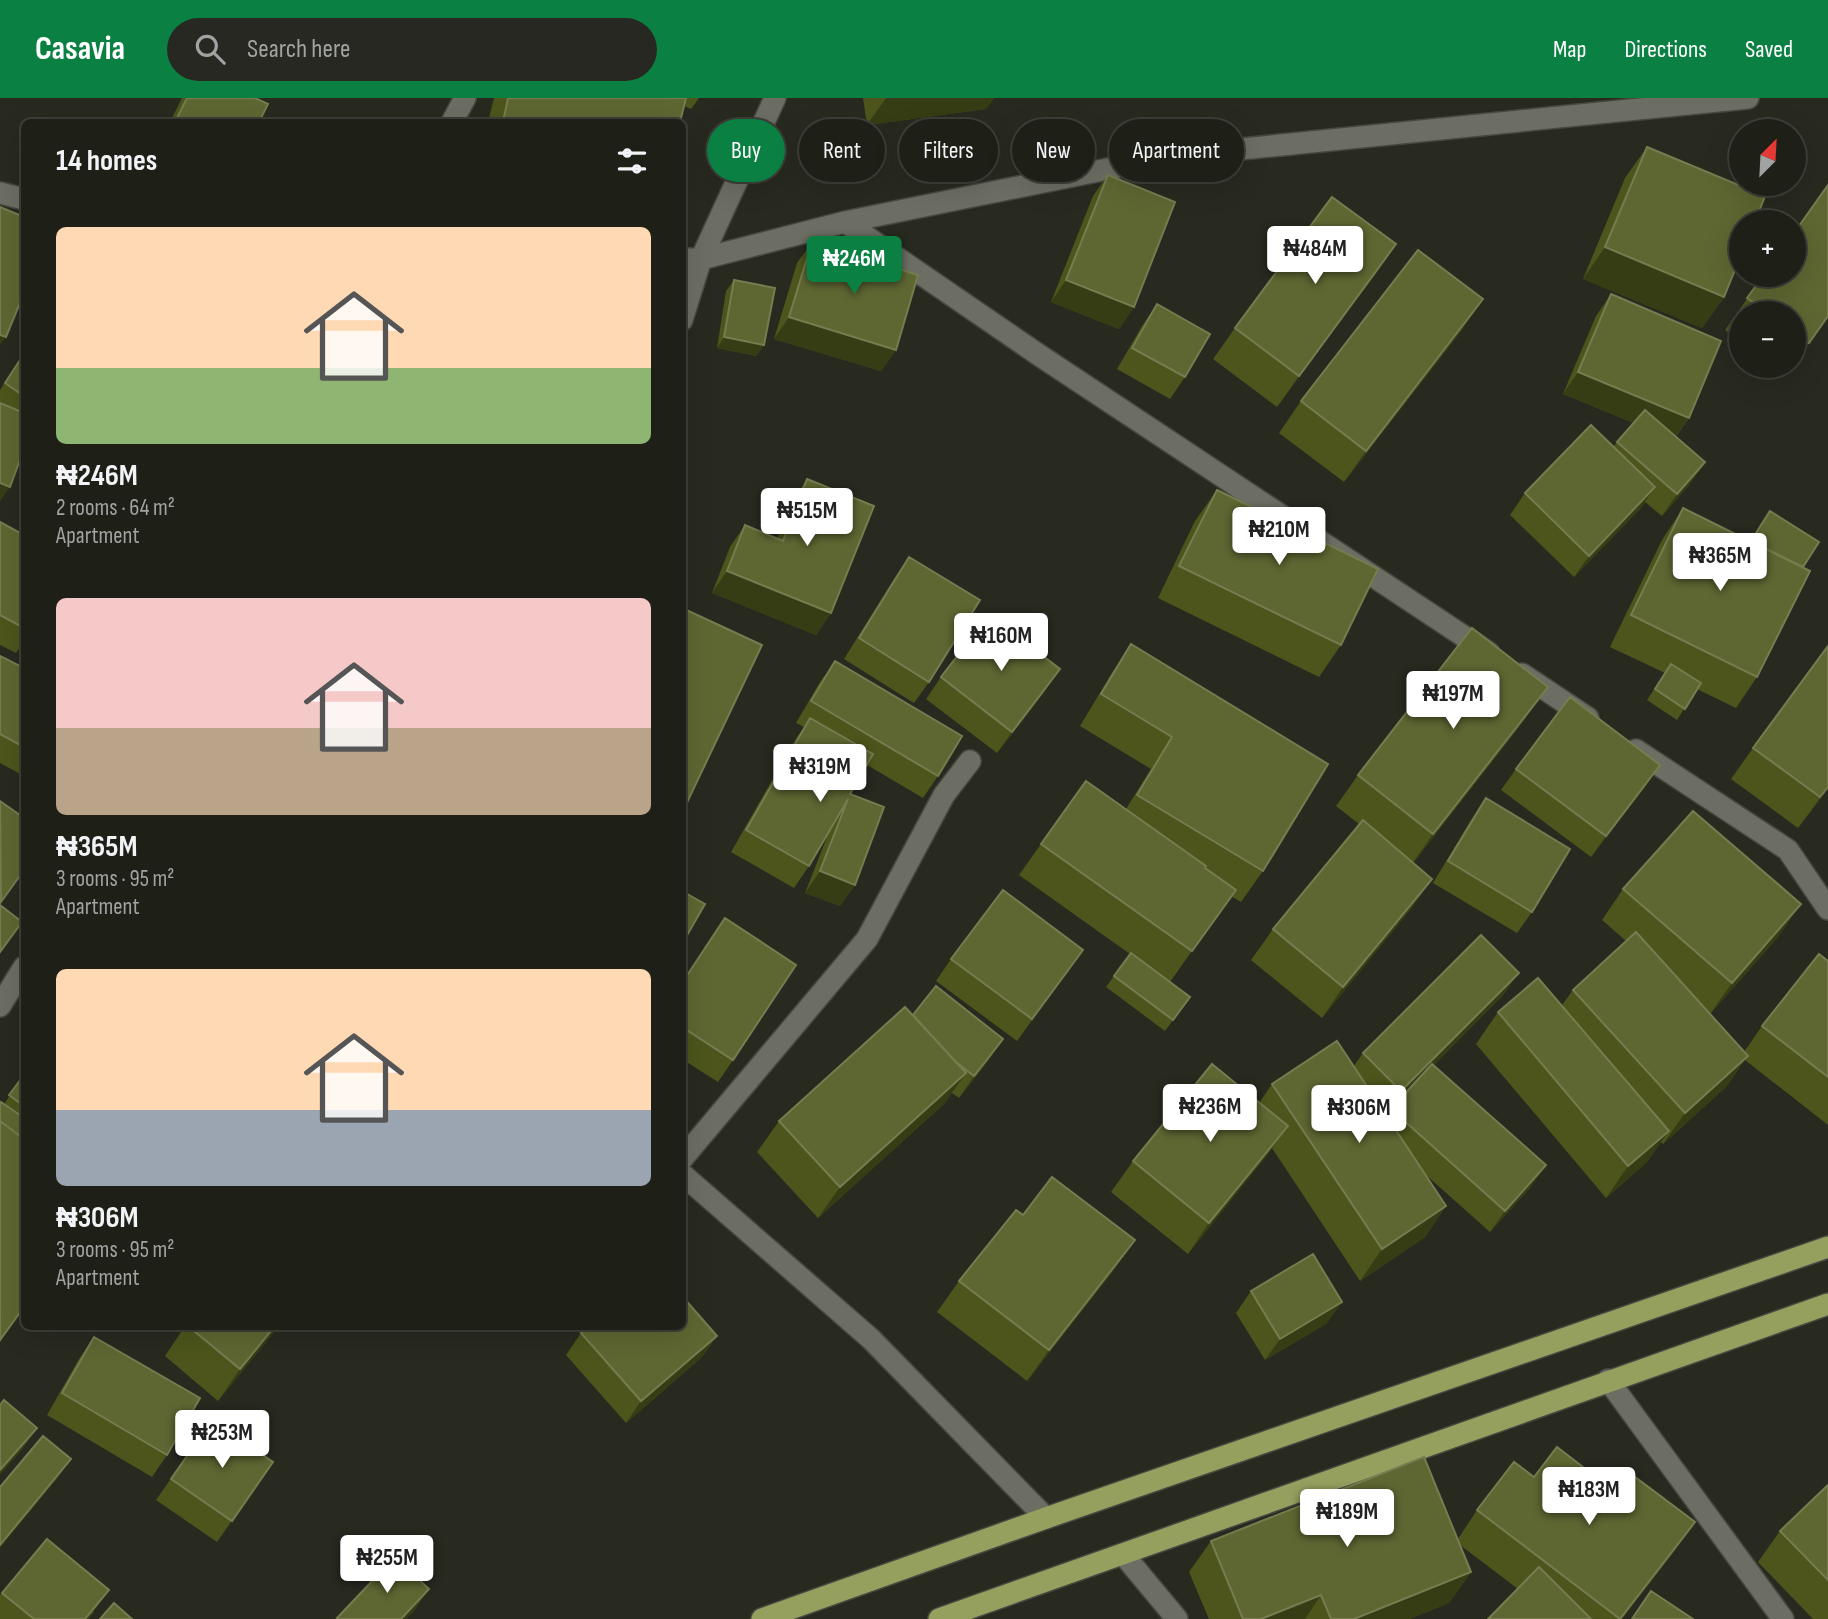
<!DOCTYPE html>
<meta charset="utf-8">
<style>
:root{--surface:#1e2018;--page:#262821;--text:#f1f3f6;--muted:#a1a3a2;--line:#3c3e37;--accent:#0b8043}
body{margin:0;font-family:"Sofia Sans Condensed",sans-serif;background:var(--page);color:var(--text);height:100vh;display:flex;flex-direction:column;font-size:26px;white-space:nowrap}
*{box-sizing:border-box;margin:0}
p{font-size:23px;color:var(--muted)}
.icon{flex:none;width:38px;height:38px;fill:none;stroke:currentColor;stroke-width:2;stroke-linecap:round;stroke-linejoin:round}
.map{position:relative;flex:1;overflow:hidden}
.drawer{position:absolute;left:21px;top:21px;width:665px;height:1211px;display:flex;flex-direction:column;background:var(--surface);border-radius:10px;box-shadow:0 7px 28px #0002,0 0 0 2px var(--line)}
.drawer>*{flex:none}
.top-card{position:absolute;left:707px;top:21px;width:665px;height:63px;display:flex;gap:14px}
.needle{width:46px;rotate:24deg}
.buttons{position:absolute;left:1729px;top:21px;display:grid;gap:14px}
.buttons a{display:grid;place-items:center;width:77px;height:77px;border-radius:50%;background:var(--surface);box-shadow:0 7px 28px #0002,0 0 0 2px var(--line);font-size:35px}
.price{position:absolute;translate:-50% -60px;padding:0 16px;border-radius:7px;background:#fff;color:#222;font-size:23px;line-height:46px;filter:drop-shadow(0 2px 4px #0008)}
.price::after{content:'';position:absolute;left:50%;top:42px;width:21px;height:16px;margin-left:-10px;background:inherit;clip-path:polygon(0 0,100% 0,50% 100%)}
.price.current{background:var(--accent);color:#fff}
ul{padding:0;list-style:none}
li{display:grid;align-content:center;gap:14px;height:371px;padding:0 35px}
li span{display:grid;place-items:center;height:217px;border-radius:10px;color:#555}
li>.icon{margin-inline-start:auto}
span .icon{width:126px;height:126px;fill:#fffc;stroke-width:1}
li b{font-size:30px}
h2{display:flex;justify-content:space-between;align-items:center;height:84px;padding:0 35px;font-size:30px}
.tag{padding:0 24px;border-radius:32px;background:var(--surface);box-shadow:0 7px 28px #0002,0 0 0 2px var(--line);font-size:24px;line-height:63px}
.tag.current{background:var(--accent);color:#fff}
header{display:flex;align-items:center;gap:42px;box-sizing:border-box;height:98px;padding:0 35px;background:var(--accent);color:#fff}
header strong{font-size:33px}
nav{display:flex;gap:38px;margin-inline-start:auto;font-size:24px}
.search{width:490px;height:63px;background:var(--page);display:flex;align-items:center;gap:18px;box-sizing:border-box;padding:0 24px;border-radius:38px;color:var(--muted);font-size:26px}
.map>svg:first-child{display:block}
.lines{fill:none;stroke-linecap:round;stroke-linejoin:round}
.street-casing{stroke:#464840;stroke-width:24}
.primary-casing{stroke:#464840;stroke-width:24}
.street{stroke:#6c6e63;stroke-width:21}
.primary{stroke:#95a05f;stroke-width:21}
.wall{fill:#4d551c}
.shaded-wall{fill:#363d14}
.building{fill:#5e6632;stroke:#767c50;stroke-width:2}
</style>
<header>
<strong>Casavia</strong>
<div class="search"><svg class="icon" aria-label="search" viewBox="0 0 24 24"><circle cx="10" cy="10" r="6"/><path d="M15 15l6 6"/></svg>Search here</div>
<nav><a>Map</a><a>Directions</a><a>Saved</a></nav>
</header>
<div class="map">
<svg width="1828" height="1521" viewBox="0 0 1828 1521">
<rect width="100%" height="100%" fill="#282a20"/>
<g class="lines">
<!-- street casing -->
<g class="street-casing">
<path id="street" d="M452,24L465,0
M0,95L24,101
M845,124L1039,257L1489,555
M682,161H701L845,124L1172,58L1748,0
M682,222L701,161L775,0
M1522,576L1588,620
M1636,652L1788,752L1828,811
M0,908L24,869
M682,1061L867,841L944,697L970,663
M682,1076L871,1241L1046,1420
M1608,1282L1783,1521
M1123,1456L1177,1521"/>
</g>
<!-- primary casing -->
<g class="primary-casing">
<path id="primary" d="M762,1521L1046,1420L1828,1149
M939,1521L1828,1206"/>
</g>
<!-- street -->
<use href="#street" class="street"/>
<!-- primary -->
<use href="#primary" class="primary"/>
</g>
<!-- wall -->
<path class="wall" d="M182,0H255L259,24H170Z
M494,0H699L691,11L684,8L680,24H488Z
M863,0H994L986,11L867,27Z
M1647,49L1724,199L1702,230L1583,181L1625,80Z
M1108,77L1134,209L1119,231L1051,204L1093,98Z
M812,144L896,252L881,273L774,241L797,165Z
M1396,146L1277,309L1213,261L1235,230Z
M1764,177L1828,218L1794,266V215H1741V243L1725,232Z
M734,182L764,247L756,258L717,250L726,193Z
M1611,196L1689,320L1676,339L1705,364L1690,386L1662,418L1645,404L1640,411L1574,479L1510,417L1525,395L1613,349L1634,325L1563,296L1596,218Z
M1157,206L1185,279L1170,301L1117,271L1142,228Z
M1462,232L1344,384L1279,335L1301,303Z
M24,254V351L0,403V292Z
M1776,268H1793L1787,276Z
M807,381L831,515L816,537L712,495L730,449L745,427L777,440L792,403Z
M1217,392L1341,547L1319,579L1158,500L1195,423Z
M1683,410L1750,443L1770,413L1803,469L1757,579L1736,610L1697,591L1677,622L1647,602L1665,575L1610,549L1662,442Z
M0,424L24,437V543L16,555L0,547Z
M909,459L929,584L914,605L844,561L894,481Z
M1131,546L1263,773L1241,804L1231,798L1170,884L1190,899L1165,933L1106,889L1130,856L1019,777L1041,746L1126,711L1151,671L1080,628L1110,578Z
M0,558L24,570V678L0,665Z
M835,563L938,678L923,700L867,667L850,696L855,787L840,808L805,795L829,734L809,768L794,790L731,754L795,642L804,629L796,625L820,584Z
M941,579L1045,593L997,655L926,601Z
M1526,620L1413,765L1432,781L1410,812L1322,920L1251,862L1273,831L1359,726L1336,708L1358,677Z
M1753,650L1828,691L1798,730L1731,681Z
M1660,667L1645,689L1591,759L1501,692L1516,671Z
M1486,700L1532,814L1517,835L1433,785L1471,722Z
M1623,791L1779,838L1710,916L1744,954L1762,928L1828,863V1027L1745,962L1726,989L1663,1046L1661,1044L1647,1064L1606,1100L1476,946L1498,914L1562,907L1573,892L1626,843L1602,822Z
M725,820L733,962L718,984L682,961V884Z
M1083,852L1017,943L936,883L951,861Z
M1504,896L1434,967L1531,1089L1490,1134L1426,1077L1446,1108L1425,1139L1360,1183L1272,1050L1188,1156L1111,1094L1133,1063L1259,1005L1272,986L1354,968L1363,955Z
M913,917L1003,941L988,963L959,1000L952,995L944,1006L818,1120L757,1054L779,1023Z
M24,977V1211L4,1006Z
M1023,1117L1135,1142L1113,1173L1027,1283L937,1214L959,1183Z
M1251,1193L1342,1204L1326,1226L1265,1262L1236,1215Z
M185,1228H279L218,1303L165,1258Z
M581,1235L717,1238L702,1259L626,1325L566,1257Z
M94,1239L167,1357L152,1379L47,1317L79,1261Z
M212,1322L273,1364L217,1444L156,1402Z
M1534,1379L1613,1392L1695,1424L1673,1455L1622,1521H1488L1518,1491L1460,1447L1471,1474L1449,1505L1409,1521H1209L1189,1474L1211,1443L1458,1441L1477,1412Z
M1828,1387V1521H1813L1758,1464L1780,1433Z
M47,1441L94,1514L88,1521H0V1497Z"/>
<!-- shaded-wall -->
<path class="shaded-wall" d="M886,0H994L986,11L867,27Z
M1396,146L1375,177L1277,309L1299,278Z
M1605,149L1724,199L1702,230L1583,181Z
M1066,182L1134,209L1119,231L1051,204Z
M1483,201L1462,232L1344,384L1366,353Z
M789,219L896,252L881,273L774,241Z
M0,237L6,239L0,247Z
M724,239L764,247L756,258L717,250Z
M1578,274L1689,320L1674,341L1563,296Z
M1705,364L1690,386L1662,418L1677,396Z
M0,385L10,389L0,403Z
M1655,389L1640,411L1574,479L1589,458Z
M727,473L831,515L816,537L712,495Z
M1060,571L1045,593L997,655L1012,634Z
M1548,589L1526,620L1411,767L1433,736Z
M1660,667L1645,689L1591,759L1606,738Z
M1828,689V691L1798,730Z
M820,773L855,787L840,808L805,795Z
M1432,781L1410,812L1322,920L1343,889Z
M1801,806L1779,838L1710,916L1732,885Z
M1519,875L1504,896L1386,1015L1401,993Z
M1003,941L988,963L959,1000L974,978Z
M1748,958L1726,989L1663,1046L1685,1015Z
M966,975L944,1006L818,1120L840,1089Z
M1288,1028L1266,1059L1188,1156L1209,1125Z
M1669,1033L1647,1064L1606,1100L1628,1068Z
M1546,1067L1531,1089L1490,1134L1505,1113Z
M1446,1108L1425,1139L1360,1183L1382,1151Z
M1135,1142L1113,1173L1027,1283L1049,1252Z
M1342,1204L1326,1226L1265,1262L1280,1241Z
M24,1209V1211L0,1244V1242Z
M275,1228H279L218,1303L240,1271Z
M562,1228H575L572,1232Z
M717,1238L702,1259L626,1325L641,1303Z
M37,1330L22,1352L0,1377V1372Z
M71,1361L56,1382L0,1450V1447Z
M1695,1424L1673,1455L1622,1521H1620Z
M1471,1474L1449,1505L1409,1521H1354Z
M429,1491L414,1513L406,1521H401Z
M109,1492L88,1521H85Z
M1321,1497L1305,1521H1261Z"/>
<!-- building -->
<path class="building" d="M187,0H255L268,6L259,24H175Z
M508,0H686L680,24H503Z
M1647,49L1765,98L1755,124H1741V157L1724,199L1605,149Z
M1108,77L1175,104L1134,209L1066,182Z
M1828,87V218L1809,245L1794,234V215H1768L1747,200L1764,177H1794V135Z
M1332,99L1396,146L1299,278L1235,230Z
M0,109L24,119V195L6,239L0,237Z
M812,144L918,177L896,252L789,219Z
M1418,152L1483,201L1366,353L1301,303Z
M734,182L775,190L764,247L724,239Z
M1611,196L1721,243L1689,320L1578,274Z
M1157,206L1210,236L1185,279L1132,250Z
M24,256V298L5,285Z
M0,305L24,315V351L10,389L0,385Z
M1645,312L1705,364L1677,396L1617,344Z
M1591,327L1655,389L1589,458L1525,395Z
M807,381L874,408L831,515L727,473L745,427L783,443Z
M1217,392L1378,471L1341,547L1179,468Z
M1683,410L1810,473L1757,579L1631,517Z
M1770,413L1819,444L1803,469L1751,443Z
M0,424L24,437V530L0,517Z
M909,459L980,502L929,584L859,540Z
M682,510L762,547L682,715Z
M989,517L1060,571L1012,634L941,579Z
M1472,530L1548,589L1433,736L1358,677Z
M1131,546L1328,666L1263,773L1137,697L1172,639L1101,596Z
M1828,548V689L1820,699L1753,650Z
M0,558L24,570V649L0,636Z
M835,563L962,638L938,678L811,603Z
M1671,566L1701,585L1685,611L1655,591Z
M1570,599L1660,667L1606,738L1516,671Z
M810,620L873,656L850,696L884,709L855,787L820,773L848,701L809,768L746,732Z
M1086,683L1206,768L1205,770L1236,792L1192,853L1041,746Z
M1486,700L1570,751L1532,814L1448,763Z
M0,703L24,720V772L1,804Z
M1693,713L1801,806L1732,885L1623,791Z
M1363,722L1432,781L1343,889L1273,831Z
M1003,792L1083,852L1032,921L951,861Z
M682,793L705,806L682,846Z
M0,807L22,824L0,854Z
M725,820L796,867L733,962L682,929V885Z
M1636,834L1748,958L1685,1015L1573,892Z
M1481,837L1519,875L1401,993L1363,955Z
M1131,855L1190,899L1173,922L1114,878Z
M1819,856L1828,863V979L1762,928Z
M1538,880L1669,1033L1628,1068L1498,914Z
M936,888L1003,941L974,978L956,964L913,917Z
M905,909L966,975L840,1089L779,1023Z
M1337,943L1446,1108L1382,1151L1272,986Z
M1212,966L1288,1028L1209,1125L1133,1063Z
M1432,966L1546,1067L1505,1113L1391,1011Z
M24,977V1008L9,997Z
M1,1004L24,1020V1041L0,1023V1006Z
M0,1023L24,1041V1209L0,1242Z
M1052,1079L1135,1142L1049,1252L959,1183L1016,1112L1023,1117Z
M1313,1156L1342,1204L1280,1241L1251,1193Z
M682,1198L717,1238L641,1303L581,1235L589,1228H682Z
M188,1228H275L240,1271Z
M94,1239L200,1300L167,1357L62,1295Z
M4,1302L37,1330L0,1372V1307Z
M212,1322L273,1364L232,1423L171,1381Z
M43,1338L71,1361L0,1447V1389Z
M1557,1349L1613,1392L1627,1373L1695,1424L1620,1521L1477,1412L1514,1364L1534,1379Z
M1424,1359L1471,1474L1354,1521H1331L1321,1497L1261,1521H1243L1211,1443Z
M1828,1387V1482L1780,1433Z
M47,1441L109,1492L85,1521H34L2,1495Z
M395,1459L429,1491L401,1521H339L337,1520Z
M1539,1469L1591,1521H1488Z
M1651,1493L1693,1521H1632Z
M114,1505L132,1521H100Z"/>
</svg>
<div class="buttons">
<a><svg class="needle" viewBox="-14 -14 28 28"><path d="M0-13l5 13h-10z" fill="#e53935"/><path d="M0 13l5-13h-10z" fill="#a1a3a2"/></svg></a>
<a>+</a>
<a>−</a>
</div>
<b class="price" style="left:1315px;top:188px">₦484M</b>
<b class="price current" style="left:854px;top:198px">₦246M</b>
<b class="price" style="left:807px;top:450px">₦515M</b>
<b class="price" style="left:1279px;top:469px">₦210M</b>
<b class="price" style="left:1720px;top:495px">₦365M</b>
<b class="price" style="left:1001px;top:575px">₦160M</b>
<b class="price" style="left:1453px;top:633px">₦197M</b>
<b class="price" style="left:820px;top:706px">₦319M</b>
<b class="price" style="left:1210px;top:1046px">₦236M</b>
<b class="price" style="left:1359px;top:1047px">₦306M</b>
<b class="price" style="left:222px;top:1372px">₦253M</b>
<b class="price" style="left:1589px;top:1429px">₦183M</b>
<b class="price" style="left:1347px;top:1451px">₦189M</b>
<b class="price" style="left:387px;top:1497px">₦255M</b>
<div class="top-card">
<a class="tag current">Buy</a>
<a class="tag">Rent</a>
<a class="tag">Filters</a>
<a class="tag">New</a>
<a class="tag">Apartment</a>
</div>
<section class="drawer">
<h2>14 homes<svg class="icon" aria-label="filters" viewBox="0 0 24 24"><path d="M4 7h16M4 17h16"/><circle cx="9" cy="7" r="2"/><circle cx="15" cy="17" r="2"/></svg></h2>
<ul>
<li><span style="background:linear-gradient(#ffd9b3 65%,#8fb573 0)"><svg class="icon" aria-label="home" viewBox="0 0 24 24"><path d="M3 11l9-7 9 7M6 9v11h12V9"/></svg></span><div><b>₦246M</b><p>2 rooms · 64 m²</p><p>Apartment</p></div></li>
<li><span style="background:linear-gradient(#f6c9c9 60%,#b9a48a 0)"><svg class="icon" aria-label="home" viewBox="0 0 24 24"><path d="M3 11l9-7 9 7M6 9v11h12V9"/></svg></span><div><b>₦365M</b><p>3 rooms · 95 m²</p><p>Apartment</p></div></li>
<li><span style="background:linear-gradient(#ffd9b3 65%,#9aa5b1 0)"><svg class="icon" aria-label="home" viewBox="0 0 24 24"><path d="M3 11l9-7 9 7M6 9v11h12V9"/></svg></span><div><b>₦306M</b><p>3 rooms · 95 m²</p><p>Apartment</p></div></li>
</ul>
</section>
</div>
